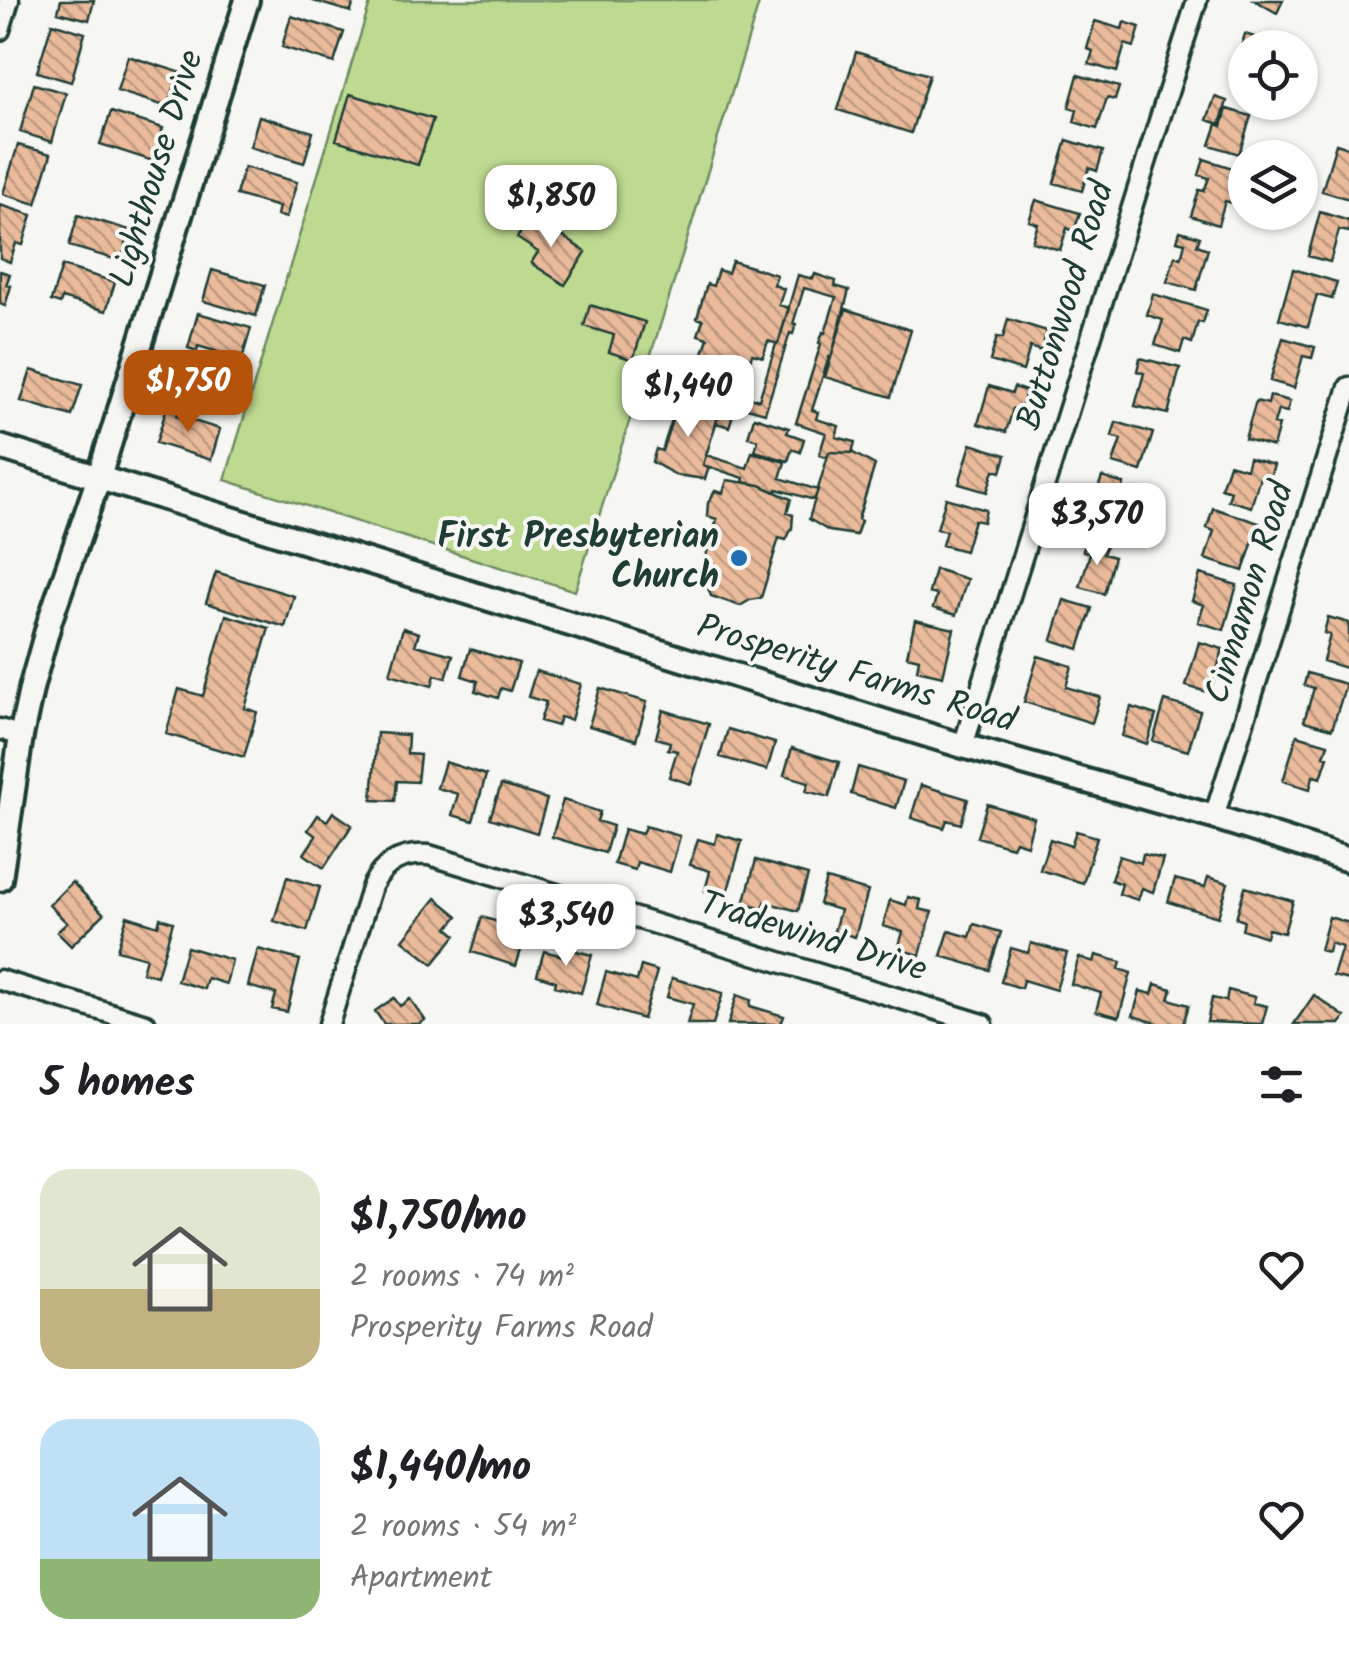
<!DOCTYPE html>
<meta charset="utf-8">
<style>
:root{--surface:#fff;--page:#f6f6f6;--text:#202124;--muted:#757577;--accent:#b45309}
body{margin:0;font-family:Kalam,sans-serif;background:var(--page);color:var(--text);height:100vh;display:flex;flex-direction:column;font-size:38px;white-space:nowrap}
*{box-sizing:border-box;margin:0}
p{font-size:32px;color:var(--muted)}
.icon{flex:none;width:55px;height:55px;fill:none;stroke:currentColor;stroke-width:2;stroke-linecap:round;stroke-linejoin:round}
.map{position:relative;height:1024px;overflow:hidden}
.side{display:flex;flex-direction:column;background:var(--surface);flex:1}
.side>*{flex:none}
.buttons{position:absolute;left:1228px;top:30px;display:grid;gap:20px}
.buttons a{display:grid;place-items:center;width:90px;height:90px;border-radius:50%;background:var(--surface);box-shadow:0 2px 8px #0004;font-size:50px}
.price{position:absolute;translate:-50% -85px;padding:0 22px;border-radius:20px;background:#fff;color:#222;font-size:32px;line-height:65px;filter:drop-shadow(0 2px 5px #0008)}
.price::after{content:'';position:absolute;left:50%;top:60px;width:30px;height:22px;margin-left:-15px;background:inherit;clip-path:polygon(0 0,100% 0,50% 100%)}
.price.current{background:var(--accent);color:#fff}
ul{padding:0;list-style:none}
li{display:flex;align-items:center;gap:30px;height:250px;padding:0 40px}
li span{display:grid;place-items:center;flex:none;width:280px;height:200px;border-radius:30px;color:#555}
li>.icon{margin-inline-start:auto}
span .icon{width:120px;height:120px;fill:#fffc;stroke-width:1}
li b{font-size:42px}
h2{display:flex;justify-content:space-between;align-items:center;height:120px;padding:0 40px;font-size:42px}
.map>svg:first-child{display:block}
.park{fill:#beda91;stroke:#6e8c62;stroke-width:2.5}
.building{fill:url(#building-back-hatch);stroke:#1f3d34;stroke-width:2.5}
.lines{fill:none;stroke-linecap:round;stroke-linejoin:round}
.minor-casing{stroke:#1f3d34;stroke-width:25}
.tertiary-casing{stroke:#1f3d34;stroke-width:30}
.minor{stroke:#f6f6f2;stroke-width:18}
.tertiary{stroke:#f6f6f2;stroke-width:22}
.poi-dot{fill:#1f6fb2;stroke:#f6f6f2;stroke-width:4}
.labels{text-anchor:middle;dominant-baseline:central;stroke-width:8;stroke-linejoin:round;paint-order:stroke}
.street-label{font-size:35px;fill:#1f3d34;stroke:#f6f6f2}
.poi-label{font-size:35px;font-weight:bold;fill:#1f3d34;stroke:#f6f6f2;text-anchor:end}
</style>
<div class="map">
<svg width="1349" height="1024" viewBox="0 0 1349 1024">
<defs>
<pattern id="building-back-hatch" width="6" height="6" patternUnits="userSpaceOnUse" patternTransform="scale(2.5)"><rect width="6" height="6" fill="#eaba9b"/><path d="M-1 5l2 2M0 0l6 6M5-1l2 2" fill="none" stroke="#bd987f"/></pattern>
</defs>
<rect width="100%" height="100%" fill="#f6f6f2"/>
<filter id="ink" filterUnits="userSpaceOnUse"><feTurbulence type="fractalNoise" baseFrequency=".01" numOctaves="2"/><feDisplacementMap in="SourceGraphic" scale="20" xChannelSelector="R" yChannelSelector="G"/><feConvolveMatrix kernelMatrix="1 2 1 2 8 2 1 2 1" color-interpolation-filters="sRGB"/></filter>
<g filter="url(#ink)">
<!-- park -->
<path class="park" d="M371,0H760L674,282L575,591L225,480Z"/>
<!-- building -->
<path class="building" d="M61,0H94L89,20L58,12Z
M310,0H354L351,12Z
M1254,0H1283L1277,13Z
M291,16L344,32L334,63L282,47Z
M1095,21L1122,29L1124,22L1140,27L1134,47L1125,44L1117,72L1089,64L1093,51L1087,49Z
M52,23L85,33L71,82L37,72Z
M1245,34L1264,40L1262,48H1249L1242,44Z
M856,52L929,75L911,133L838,110Z
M128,56L179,72L168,107L117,91Z
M1078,75L1119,87L1115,100L1107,98L1097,129L1074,122L1077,110L1069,107Z
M34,84L66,93L52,142L20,132Z
M350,94L433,119L418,165L336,140Z
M1215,97L1227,101L1220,124L1207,120Z
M1227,109L1251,116L1239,154L1210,145L1217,124L1222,126Z
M111,112L163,128L153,161L100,144Z
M259,116L313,132L304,163L250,147Z
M1067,140L1103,151L1097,171L1089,168L1082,191L1054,183Z
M1336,144L1349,148V199L1322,191Z
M18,145L51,154L36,204L3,194Z
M1204,159L1245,172L1236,204L1225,201L1218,225L1191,216L1199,190L1204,191L1209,178L1199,175Z
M244,167L297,182L286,218L277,215L279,207L236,195Z
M1036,200L1080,213L1074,231L1067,228L1060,250L1032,242L1038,224L1029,221Z
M0,205L32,215L23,245L16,243L10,262L0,258Z
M1320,212L1349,221V232L1339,230L1330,262L1308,256Z
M78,215L130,230L121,261L69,246Z
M531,215L586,252L565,285L531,263L538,252L517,238Z
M1180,231L1200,237L1197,245L1208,249L1196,290L1167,282L1175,256L1181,258L1185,243L1177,241Z
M732,261L777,275L774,285L784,289L779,305L789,308L778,344L768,341L763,357L752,354L746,373L701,359L708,338L698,335L703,320L697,318L707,284L713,286L718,270L728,273Z
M62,266L115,282L106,311L62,298L60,304L51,301Z
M1293,269L1337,282L1332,299L1317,295L1308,327L1279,319Z
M212,270L265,285L256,316L203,301Z
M0,271L10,274L6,285L11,286L5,306L0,304Z
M815,274L836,281L835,286L849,290L831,358L829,357L812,410L818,412L816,419L839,426L836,437L855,442L852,453L829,452L827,457L819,455L826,433L796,423L821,344L819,343L823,332L825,333L836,297L804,288L793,324H796L793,334L790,333L765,413L736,405L729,427L716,423L719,414L722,415L730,391L759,400L776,344H778L798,275L813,279Z
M1153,294L1207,310L1203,323L1198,322L1192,343L1184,340L1180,353L1155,345L1163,320L1147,315Z
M590,305L645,322L633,360L609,352L614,335L584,326Z
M846,309L911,330L891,397L825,377Z
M198,313L251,328L242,359L198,346L197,351L188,348Z
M1008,319L1047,331L1041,351L1030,347L1023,371L990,361L997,337L1003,338Z
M1283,338L1315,347L1312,358L1303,356L1294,388L1270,381Z
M1140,358L1180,368L1168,414L1135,406L1144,373L1137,371Z
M31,370L82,385L72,416L21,401Z
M989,386L1012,393L1014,387L1026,391L1020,412L1013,409L1006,432L978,424Z
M1270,396L1290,401L1287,412L1278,410L1274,424L1279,425L1273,447L1245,439L1256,401L1268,404Z
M679,398L700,401L720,411L703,465L709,467L705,479L676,475L652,462L656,449L662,451Z
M167,407L179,410L177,416L220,429L211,460L156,443Z
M754,417L789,428L787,433L804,439L800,452L792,449L788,461L755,451L758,440L748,437Z
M1116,422L1153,433L1141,471L1113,463L1121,439L1112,436Z
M971,444L1006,455L1001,472L994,470L987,492L959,484Z
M752,452L785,462L780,478L818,490L814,500L777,489L776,492L760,485L743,482L744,478L703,465L706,455L747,468Z
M829,452L853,453L875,465L858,519L861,521L856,535L829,531L809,519Z
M1249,458L1274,465L1270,477L1261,474L1251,507L1228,500L1231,491L1221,488L1229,464L1246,469Z
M1102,477L1124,484L1121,494L1131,497L1120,533L1096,526L1106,494L1097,491Z
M727,480L760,485L791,499L787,513L793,515L792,528L786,540L779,538L761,598L750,600L740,606L711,596L707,585L700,576L717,519L707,516L708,503L715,491L723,493Z
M946,498L986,510L983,522L974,520L965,551L942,545L946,531L937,529Z
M1213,508L1259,523L1243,571L1205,559L1214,531L1207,528Z
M1086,540L1106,546L1103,554L1114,557L1104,594L1080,587L1090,553L1083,551Z
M935,569L967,579L956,615L933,608L937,595L929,593Z
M216,572L294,596L285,627L206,603Z
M1200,574L1237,585L1224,630L1198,622L1204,605L1192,601Z
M1064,600L1092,608L1079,649L1052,640Z
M226,615L269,628L245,708L257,712L244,757L166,734L179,689L203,696Z
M1328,617L1349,623V669L1323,661L1330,635L1324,633Z
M915,620L954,629L943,676L917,670L919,659L907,656Z
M403,628L419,633L415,645L453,655L446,678L435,675L432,686L390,674Z
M1199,642L1223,649L1210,693L1186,686Z
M470,649L519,663L510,691L501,688L498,698L475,691L478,681L462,676Z
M1038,656L1072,666L1066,687L1100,697L1092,723L1024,702Z
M536,671L581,684L571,720L560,717L557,726L540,721L546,702L528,697Z
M1307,673L1346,684L1332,729L1304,721L1314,688L1304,685Z
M600,688L647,702L636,740L589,726Z
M1165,701L1200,711L1188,751L1153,741Z
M1131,707L1156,715L1147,744L1122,736Z
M663,710L709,724L691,784L669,777L677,751L668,749L670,742L656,738Z
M728,729L775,743L767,770L720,757Z
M377,733L408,735L407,754L420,755L417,782L397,781L395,801L372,800Z
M1297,735L1328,744L1324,756L1328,757L1321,778L1313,776L1310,789L1283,781Z
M792,748L839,762L829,797L806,791L809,782L784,775Z
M445,762L486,775L473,821L452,815L458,794L437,788Z
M858,767L904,781L896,808L851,794Z
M501,785L547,799L537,833L490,818Z
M921,785L968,799L961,824L947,820L944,828L911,818Z
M563,800L600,812L597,821L613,826L605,853L552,837Z
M987,804L1034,818L1027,845L1015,841L1012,847L977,837Z
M333,812L352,825L324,868L304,854L316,836L308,830L318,815L327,821Z
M645,826L680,836L670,872L637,862L635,870L614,864L624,829L642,834Z
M1076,831L1097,837L1083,883L1040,870L1050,839L1071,846Z
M717,834L742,841L726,897L705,891L710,871L690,865L698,839L715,844Z
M1143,854L1163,859L1153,892L1142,888L1138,900L1119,894L1122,884L1111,880L1119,856L1141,863Z
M756,860L808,875L798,911L765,902L763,909L744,904Z
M287,877L320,887L307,931L274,921Z
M1208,877L1228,883L1218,917L1168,902L1175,879L1205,887Z
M826,879L868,891L855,937L834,931L840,910L819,904Z
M72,882L104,914L71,946L57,932L67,923L49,905Z
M1245,887L1293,901L1284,933L1268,929L1266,937L1242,929L1244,921L1236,918Z
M908,897L921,900L919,909L932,912L920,955L898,949L903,932L883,926L890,900L906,905Z
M436,898L458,916L448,928L456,935L433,964L403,940Z
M127,916L158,926L160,918L173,922L157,976L142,972L146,958L117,950Z
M482,917L505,924L502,934L524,941L516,966L472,952Z
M1329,917L1349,923V980L1333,976L1342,947L1330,943L1328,952L1320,950Z
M974,924L1001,932L989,970L941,956L949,931L970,937Z
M1031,943L1067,953L1056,990L1023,980L1021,988L1001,982L1011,948L1028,953Z
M187,947L232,960L226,984L207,978L204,989L177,981Z
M258,949L300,960L287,1012L272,1009L276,994L248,986Z
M569,949L592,955L581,993L555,986L556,981L537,975L544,951L567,957Z
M1096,955L1121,962L1119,969L1131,973L1119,1017L1096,1011L1101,993L1071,984L1079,957L1094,962Z
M641,966L657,971L643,1019L597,1005L606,972L637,981Z
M672,978L723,993L713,1024H687L693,1004L667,997Z
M1155,984L1172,989L1169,999L1189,1005L1183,1024H1160L1133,1016L1140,991L1152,994Z
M1228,990L1255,997L1253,1003L1267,1006L1262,1024L1207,1022L1212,998L1226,1001Z
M737,995L751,1000L750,1006L784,1016L781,1024H728Z
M1314,995L1345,1017L1340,1024H1294Z
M394,998L400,1006L410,999L425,1020L419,1024H384L375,1011Z"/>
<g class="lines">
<!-- minor casing -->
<g class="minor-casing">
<path id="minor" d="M0,30L9,0
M0,729L21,736
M963,746L1197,0
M1214,817L1349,387
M0,980L146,1024
M329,1024L372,886C384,862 402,853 429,855L983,1024"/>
</g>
<!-- tertiary casing -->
<g class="tertiary-casing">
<path id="tertiary" d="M0,447L963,746L1214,817L1349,860
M0,879L21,736L32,685L50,620L99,477L247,0"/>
</g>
<!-- minor -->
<use href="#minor" class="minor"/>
<!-- tertiary -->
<use href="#tertiary" class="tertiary"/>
</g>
</g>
<!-- markers -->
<circle class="poi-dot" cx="739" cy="558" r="10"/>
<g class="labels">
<!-- street labels -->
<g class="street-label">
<text transform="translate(158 169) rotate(-73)">Lighthouse Drive</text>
<text transform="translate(1067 306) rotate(-73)">Buttonwood Road</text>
<text transform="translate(1251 593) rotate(-73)">Cinnamon Road</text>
<text transform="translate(856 675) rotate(17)">Prosperity Farms Road</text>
<text transform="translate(813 938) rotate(17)">Tradewind Drive</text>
</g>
<!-- poi labels -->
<g class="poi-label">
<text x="719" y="538">First Presbyterian<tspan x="719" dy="40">Church</tspan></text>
</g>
</g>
</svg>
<div class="buttons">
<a><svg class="icon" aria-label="locate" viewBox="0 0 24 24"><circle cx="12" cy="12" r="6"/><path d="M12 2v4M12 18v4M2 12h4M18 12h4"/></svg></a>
<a><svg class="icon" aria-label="layers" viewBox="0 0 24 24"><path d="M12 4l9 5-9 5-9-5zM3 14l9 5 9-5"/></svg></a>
</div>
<b class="price" style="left:551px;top:250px">$1,850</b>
<b class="price current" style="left:188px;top:435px">$1,750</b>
<b class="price" style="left:688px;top:440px">$1,440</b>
<b class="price" style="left:1097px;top:568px">$3,570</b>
<b class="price" style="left:566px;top:969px">$3,540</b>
</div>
<section class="side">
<h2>5 homes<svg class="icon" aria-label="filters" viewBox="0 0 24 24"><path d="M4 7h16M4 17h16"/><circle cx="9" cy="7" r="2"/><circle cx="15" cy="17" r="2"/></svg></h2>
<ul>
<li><span style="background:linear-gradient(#dfe7d0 60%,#c2b280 0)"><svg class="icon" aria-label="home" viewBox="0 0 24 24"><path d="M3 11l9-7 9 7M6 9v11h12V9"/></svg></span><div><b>$1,750/mo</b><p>2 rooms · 74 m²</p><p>Prosperity Farms Road</p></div><svg class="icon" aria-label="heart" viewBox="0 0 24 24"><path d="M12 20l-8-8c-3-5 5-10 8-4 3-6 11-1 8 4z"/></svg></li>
<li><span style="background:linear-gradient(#bfe0f5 70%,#8fb573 0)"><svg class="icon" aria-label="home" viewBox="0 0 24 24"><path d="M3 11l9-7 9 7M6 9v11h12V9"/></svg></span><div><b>$1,440/mo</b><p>2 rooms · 54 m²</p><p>Apartment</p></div><svg class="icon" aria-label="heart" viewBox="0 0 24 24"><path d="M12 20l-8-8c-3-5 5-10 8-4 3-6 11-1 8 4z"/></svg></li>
</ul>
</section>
